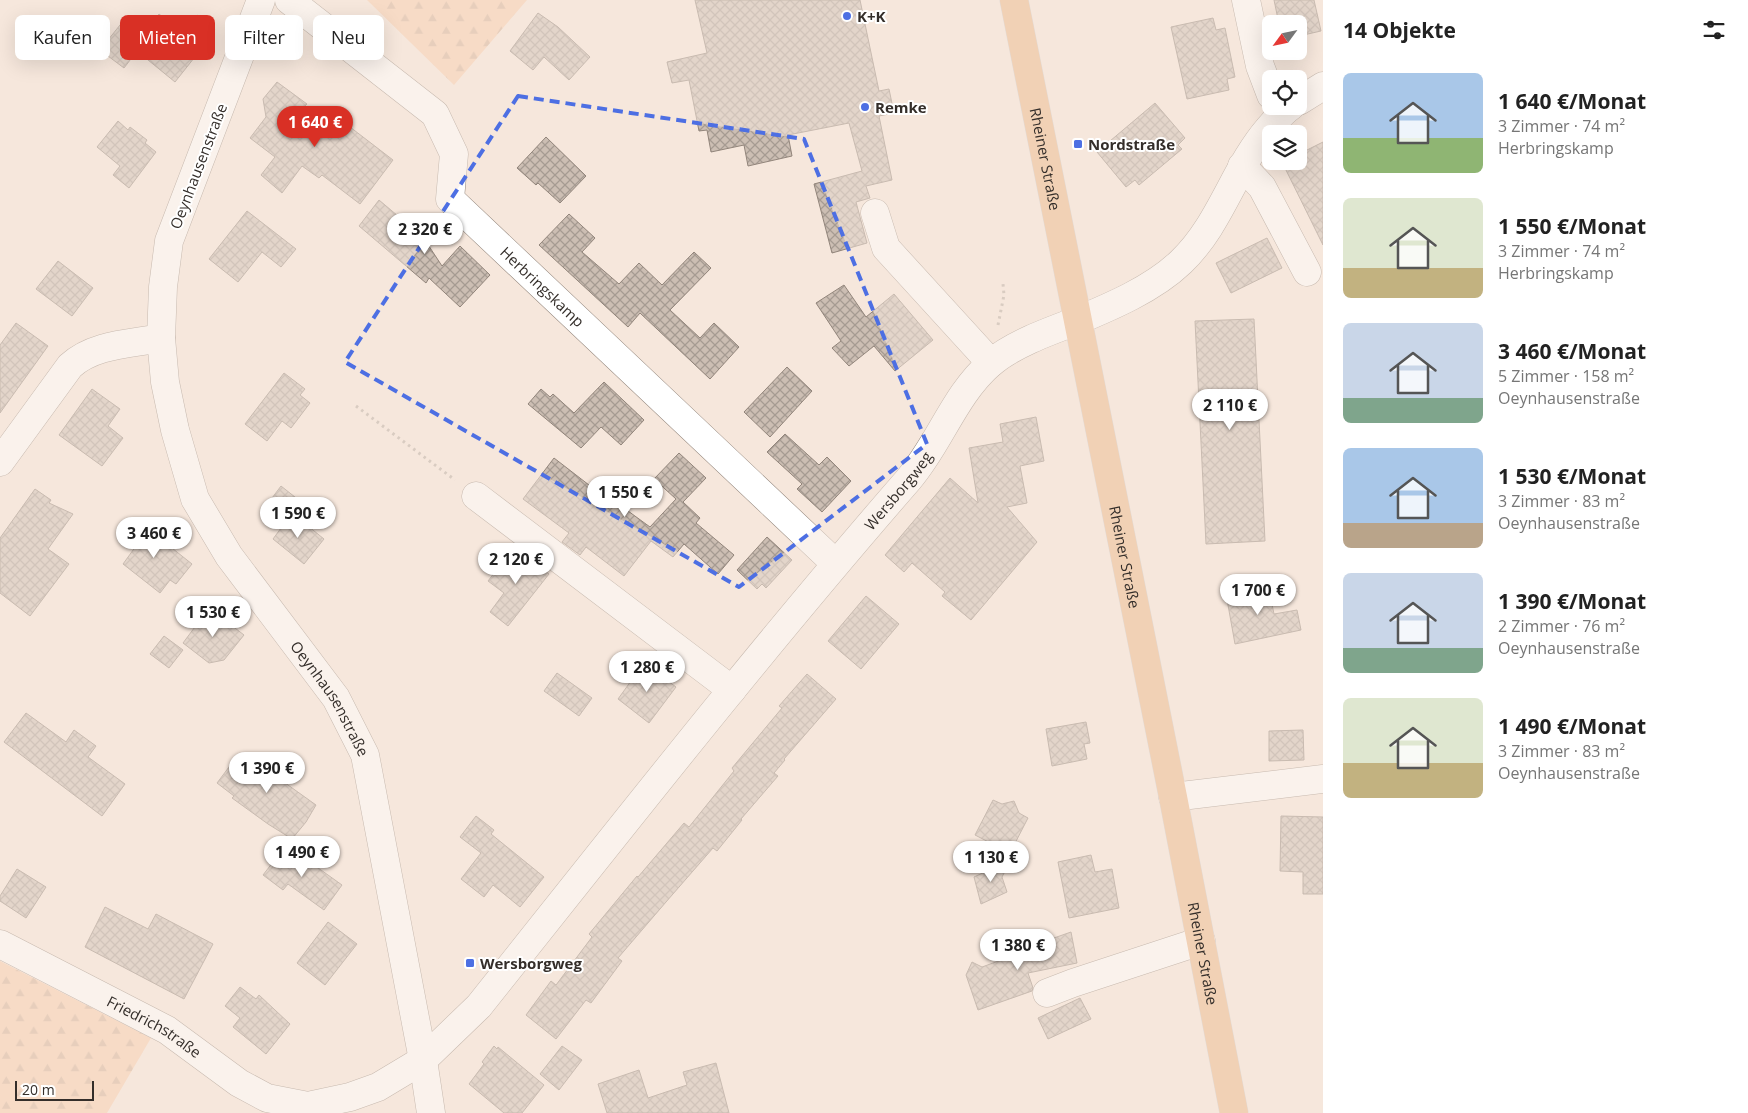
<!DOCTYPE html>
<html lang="de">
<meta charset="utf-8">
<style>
:root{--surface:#fff;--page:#f6f6f6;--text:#222;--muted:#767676;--accent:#d93025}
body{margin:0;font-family:"Open Sans",sans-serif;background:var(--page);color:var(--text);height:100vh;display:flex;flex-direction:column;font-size:19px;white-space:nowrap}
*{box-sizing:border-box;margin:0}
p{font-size:16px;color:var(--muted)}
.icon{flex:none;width:28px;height:28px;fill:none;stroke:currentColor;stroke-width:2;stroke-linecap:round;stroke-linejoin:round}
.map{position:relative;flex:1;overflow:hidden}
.details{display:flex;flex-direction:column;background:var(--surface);width:425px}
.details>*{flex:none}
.banner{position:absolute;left:15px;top:15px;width:475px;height:45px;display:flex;gap:10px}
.needle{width:32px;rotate:237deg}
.tools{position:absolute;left:1262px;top:15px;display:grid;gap:10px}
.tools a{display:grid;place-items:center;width:45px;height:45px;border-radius:8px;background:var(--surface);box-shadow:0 5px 20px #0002;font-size:25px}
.scale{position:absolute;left:15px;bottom:12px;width:79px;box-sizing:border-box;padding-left:5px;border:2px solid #342e2a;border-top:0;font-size:14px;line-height:18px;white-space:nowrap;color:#342e2a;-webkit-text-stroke:4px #fff;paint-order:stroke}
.price{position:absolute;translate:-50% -42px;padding:0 11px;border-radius:18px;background:#fff;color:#222;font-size:16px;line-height:32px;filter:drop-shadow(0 1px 2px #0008)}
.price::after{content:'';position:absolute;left:50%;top:30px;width:15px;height:11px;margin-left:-8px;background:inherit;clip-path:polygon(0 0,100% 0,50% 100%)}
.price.selected{background:var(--accent);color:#fff}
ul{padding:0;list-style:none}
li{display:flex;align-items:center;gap:15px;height:125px;padding:0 20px}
li span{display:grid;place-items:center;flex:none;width:140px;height:100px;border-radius:8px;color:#555}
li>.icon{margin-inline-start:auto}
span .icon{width:60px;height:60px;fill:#fffc;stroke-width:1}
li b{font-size:21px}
h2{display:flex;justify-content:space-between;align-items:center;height:60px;padding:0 20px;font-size:21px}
.pill{padding:0 18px;border-radius:8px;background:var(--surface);box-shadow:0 5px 20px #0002;font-size:18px;line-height:45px}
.pill.selected{background:var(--accent);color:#fff}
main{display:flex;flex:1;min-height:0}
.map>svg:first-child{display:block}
.forest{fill:url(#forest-firs)}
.building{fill:url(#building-cross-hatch);stroke:#92857b}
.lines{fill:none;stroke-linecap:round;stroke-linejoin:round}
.minor-casing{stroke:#908379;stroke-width:29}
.major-casing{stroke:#cecdcc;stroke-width:29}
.path{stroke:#b6aaa1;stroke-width:3;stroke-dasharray:2.5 4;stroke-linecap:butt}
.minor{stroke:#fff;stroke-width:28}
.major{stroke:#ebb586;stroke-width:28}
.marked{fill:none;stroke:#4d6fe3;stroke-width:4;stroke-dasharray:10 6;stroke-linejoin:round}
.poi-dot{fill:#4d6fe3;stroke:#fff;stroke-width:2}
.labels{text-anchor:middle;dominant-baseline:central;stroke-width:4;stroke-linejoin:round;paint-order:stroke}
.poi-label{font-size:15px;font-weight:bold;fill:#342e2a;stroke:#fff;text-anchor:start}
.street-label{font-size:15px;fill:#342e2a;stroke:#fff}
</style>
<main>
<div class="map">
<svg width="1323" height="1113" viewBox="0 0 1323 1113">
<defs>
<pattern id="forest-firs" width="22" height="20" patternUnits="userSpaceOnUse" patternTransform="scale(1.25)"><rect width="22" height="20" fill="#f8ccac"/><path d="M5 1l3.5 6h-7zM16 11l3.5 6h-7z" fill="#d5b094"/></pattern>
<pattern id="building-cross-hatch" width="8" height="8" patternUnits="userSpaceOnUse" patternTransform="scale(1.25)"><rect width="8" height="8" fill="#ccbeb3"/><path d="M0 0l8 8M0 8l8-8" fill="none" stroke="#a69b92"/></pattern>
</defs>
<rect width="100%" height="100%" fill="#f6e7dc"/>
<!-- forest -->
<path class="forest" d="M367,0H527L454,85Z
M0,961L151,1038L107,1113H0Z"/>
<!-- building -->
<path class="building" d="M695,0H860L879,91L889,89L894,113L879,116L892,180L866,186L870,198L856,202L867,243L832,253L814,184L862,171L849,123L788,135L792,156L748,166L744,145L711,152L707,130L699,131L689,80L672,83L667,62L707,53Z
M1274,0H1314L1321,31L1299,36V24H1279Z
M538,13L558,27L590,57L569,80L544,57L533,70L510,51Z
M159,14L183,33L197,15L215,29L200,47L202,48L175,82L137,51L124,68L100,50L124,20L143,35Z
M1213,18L1216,30L1225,28L1235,77L1227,79L1229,90L1187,99L1171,27Z
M277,82L307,104L305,106L343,136L350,127L393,160L360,204L322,175L319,178L302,166L282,193L261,175L275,157L250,138L266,117L263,99Z
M1155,103L1185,138L1178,145L1182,149L1139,185L1135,180L1126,187L1097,152Z
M118,121L128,130L130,127L147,140L145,143L156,152L129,188L113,175L120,166L97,147Z
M546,137L586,176L560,203L538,183L536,185L517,168Z
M1323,142V245L1282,162L1299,161V154Z
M379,200L423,237L442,266L460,246L490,275L460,307L429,278L426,283L359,226Z
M247,211L296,249L281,267L262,252L238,282L209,259Z
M569,214L595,238L582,252L619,284L639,263L662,285L694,252L711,268L670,310L700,338L714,323L739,347L710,379L640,313L628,327L539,245Z
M1267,238L1282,268L1231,293L1216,263Z
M58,261L93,288L72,316L36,289Z
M844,285L866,317L894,294L933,340L895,371L874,346L849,366L832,348L841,341L816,303Z
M1254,319L1265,541L1206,544L1195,321Z
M16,323L48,346L0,413V345Z
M787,367L812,391L770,437L744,412Z
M284,373L305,389L300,395L310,403L291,428L282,421L267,441L245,424Z
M604,382L644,420L621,445L601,427L581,448L528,404L541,389L550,397L553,394L574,413Z
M92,389L120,409L108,426L123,438L102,466L59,435Z
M1036,417L1044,461L1020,466L1027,503L1007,507L1037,542L971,620L942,596L945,592L912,563L904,572L885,555L950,478L978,503L969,448L1003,442L1000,424Z
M785,434L819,465L827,457L851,481L822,512L797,489L802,484L767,452Z
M679,453L706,478L683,502L700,518L696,523L734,555L718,574L684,544L673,557L651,541L624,576L586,547L580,555L562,542L569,533L523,499L554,458L611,502L613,500L650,527L676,499L654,479Z
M281,486L300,501L284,520L266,506Z
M35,489L51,500L49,503L73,514L48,549L69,564L30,616L0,593V538Z
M292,513L324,539L304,564L273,539Z
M138,521L192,564L176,584L170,580L160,593L123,564L136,546L125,537Z
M767,537L792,560L766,588L762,584L757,589L737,570Z
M514,547L549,574L508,626L490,612L504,593L488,581Z
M1268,585L1274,614L1297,610L1301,630L1235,644L1226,594Z
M866,596L899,624L861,669L828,641Z
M209,608L244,635L224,660L209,663L183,643Z
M164,636L183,650L169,668L150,654Z
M644,663L676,687L649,723L618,699Z
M557,673L592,698L579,716L544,691Z
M807,674L836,699L784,759L785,760L774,773L778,776L741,819L742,820L717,851L713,848L666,902L618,958L622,961L591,1003L586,1000L556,1039L526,1015L551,981L556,985L592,937L589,934L637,876L638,877L684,823L689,827L734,771L732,768L782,708L779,706Z
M26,713L66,742L74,730L96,746L88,757L125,784L102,816L4,742Z
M1086,722L1090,743L1084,744L1087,759L1052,766L1046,729Z
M1303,730L1304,760L1269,761V731Z
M246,753L259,763L265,756L287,773L281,780L316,805L306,822L292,839L268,824L232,798L234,796L217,783L232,763L236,766Z
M993,800L1002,804L1014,801L1019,813L1028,818L1010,853L975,835Z
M476,816L494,830L491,834L544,877L520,907L493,885L484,897L461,879L481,853L460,837Z
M1281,816L1323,817V894H1303V872L1280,871Z
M286,845L342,885L324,910L288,884L283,890L263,875Z
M1091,855L1095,872L1112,869L1119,908L1069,918L1058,862Z
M1011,860L1002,877L1007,892L981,904L974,877Z
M17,869L46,887L26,918L0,901V896Z
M105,907L148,929L156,914L213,944L184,999L85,947Z
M328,922L357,944L325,985L297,963Z
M1071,932L1077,963L1028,973L1033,988L1032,991L978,1010L966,975L972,962L982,967L1004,959L1008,950L1014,952Z
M240,987L256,999L259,995L290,1024L266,1054L233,1027L240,1018L225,1006Z
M1080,998L1091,1019L1048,1039L1038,1018Z
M494,1046L497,1049L498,1047L544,1085L522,1113H504L469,1084L484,1064L482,1062Z
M562,1046L582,1060L559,1090L540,1074Z
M716,1063L729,1113H607L598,1084L639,1070L648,1098L687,1085L683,1072Z"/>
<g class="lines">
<!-- minor casing -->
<g class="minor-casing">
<g id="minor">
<path id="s1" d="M261,0L169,241L163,287L161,338L165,382L175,430L195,499L229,556L336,698L365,755L423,1060L431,1113"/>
<path id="s2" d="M289,0L435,114L454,154L450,199L835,563"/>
<path d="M1246,0L1260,66L1271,95"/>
<path d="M1299,101L1323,86"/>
<path d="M1242,166L1262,187L1307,272"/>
<path d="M875,213L886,248L991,363"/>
<path d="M0,462L70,366C94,344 130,344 161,338"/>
<path d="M476,496L732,690"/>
<path d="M1173,797L1323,779"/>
<path id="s3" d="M0,944L167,1030L239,1083L267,1098L308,1106L350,1097L378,1087L423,1060L479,1006C620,829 760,650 909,479C940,443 954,395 991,363C1012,345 1047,332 1074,322C1110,307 1153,289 1181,262C1221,224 1234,168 1269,128C1276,120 1282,112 1291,106"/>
<path d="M1047,993L1073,983L1201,941"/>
</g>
</g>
<!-- major casing -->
<g class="major-casing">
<g id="major">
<path id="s4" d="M1014,0L1173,797L1234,1113"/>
</g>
</g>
<!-- path -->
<path class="path" d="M998,325L1004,295L1003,284
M356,406L455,480"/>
<!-- minor -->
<use href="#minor" class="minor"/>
<!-- major -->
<use href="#major" class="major"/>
</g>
<!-- marked area -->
<path d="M0 0H1323V1113H0ZM518,96L804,139L927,444L739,587L345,362Z" fill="#f6e7dc" fill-opacity=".55" fill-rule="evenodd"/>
<path class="marked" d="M518,96L804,139L927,444L739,587L345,362Z"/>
<!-- markers -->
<g class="poi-dot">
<circle cx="847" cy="16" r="5"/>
<circle cx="865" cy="107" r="5"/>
<rect x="1073" y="139" width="10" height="10" rx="2.5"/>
<rect x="465" y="958" width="10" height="10" rx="2.5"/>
</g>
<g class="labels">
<!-- poi labels -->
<g class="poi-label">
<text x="857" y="16">K+K</text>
<text x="875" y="107">Remke</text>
<text x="1088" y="144">Nordstraße</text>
<text x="480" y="963">Wersborgweg</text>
</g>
<!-- street labels -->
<g class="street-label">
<text stroke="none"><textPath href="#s4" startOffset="162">Rheiner Straße</textPath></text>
<text transform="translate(198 166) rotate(-69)">Oeynhausenstraße</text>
<text stroke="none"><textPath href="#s2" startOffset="402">Herbringskamp</textPath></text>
<text stroke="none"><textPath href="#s3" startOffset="1218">Wersborgweg</textPath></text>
<text stroke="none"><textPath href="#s4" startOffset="568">Rheiner Straße</textPath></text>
<text stroke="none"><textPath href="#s1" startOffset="762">Oeynhausenstraße</textPath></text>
<text stroke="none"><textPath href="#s4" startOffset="972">Rheiner Straße</textPath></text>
<text stroke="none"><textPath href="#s3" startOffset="175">Friedrichstraße</textPath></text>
</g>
</g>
</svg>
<div class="tools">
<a><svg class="needle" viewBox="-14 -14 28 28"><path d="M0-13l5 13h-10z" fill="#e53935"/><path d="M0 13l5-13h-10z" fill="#767676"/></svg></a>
<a><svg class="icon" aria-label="locate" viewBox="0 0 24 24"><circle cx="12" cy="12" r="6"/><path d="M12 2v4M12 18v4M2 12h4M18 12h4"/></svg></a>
<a><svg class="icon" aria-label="layers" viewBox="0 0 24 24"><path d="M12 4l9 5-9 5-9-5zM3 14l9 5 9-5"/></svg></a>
</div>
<div class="scale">20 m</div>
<b class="price selected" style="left:315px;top:148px">1 640 €</b>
<b class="price" style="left:425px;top:255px">2 320 €</b>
<b class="price" style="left:1230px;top:431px">2 110 €</b>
<b class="price" style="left:625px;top:518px">1 550 €</b>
<b class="price" style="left:298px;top:539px">1 590 €</b>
<b class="price" style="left:154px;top:559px">3 460 €</b>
<b class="price" style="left:516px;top:585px">2 120 €</b>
<b class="price" style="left:1258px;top:616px">1 700 €</b>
<b class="price" style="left:213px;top:638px">1 530 €</b>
<b class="price" style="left:647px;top:693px">1 280 €</b>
<b class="price" style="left:267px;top:794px">1 390 €</b>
<b class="price" style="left:302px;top:878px">1 490 €</b>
<b class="price" style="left:991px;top:883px">1 130 €</b>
<b class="price" style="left:1018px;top:971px">1 380 €</b>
<div class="banner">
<a class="pill">Kaufen</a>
<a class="pill selected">Mieten</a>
<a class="pill">Filter</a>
<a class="pill">Neu</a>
</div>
</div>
<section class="details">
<h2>14 Objekte<svg class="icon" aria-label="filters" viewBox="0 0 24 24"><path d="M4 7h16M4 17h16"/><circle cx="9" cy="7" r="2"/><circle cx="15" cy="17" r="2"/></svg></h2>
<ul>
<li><span style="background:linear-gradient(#a9c7e8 65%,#8fb573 0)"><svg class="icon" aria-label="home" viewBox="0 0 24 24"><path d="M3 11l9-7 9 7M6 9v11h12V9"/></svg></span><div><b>1 640 €/Monat</b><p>3 Zimmer · 74 m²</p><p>Herbringskamp</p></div></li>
<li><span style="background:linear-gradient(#dfe7d0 70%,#c2b280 0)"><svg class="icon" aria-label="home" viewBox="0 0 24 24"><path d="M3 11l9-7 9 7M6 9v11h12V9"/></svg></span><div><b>1 550 €/Monat</b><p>3 Zimmer · 74 m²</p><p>Herbringskamp</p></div></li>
<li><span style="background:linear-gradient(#c9d6e8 75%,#7fa58c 0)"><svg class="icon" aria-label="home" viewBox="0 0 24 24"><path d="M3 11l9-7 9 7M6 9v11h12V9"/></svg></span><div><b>3 460 €/Monat</b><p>5 Zimmer · 158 m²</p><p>Oeynhausenstraße</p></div></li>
<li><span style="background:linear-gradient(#a9c7e8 75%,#b9a48a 0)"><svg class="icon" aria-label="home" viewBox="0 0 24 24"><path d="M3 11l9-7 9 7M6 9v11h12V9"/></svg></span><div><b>1 530 €/Monat</b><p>3 Zimmer · 83 m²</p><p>Oeynhausenstraße</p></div></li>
<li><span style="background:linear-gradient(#c9d6e8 75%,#7fa58c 0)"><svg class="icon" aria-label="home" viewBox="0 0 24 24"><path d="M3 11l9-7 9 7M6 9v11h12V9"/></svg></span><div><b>1 390 €/Monat</b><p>2 Zimmer · 76 m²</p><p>Oeynhausenstraße</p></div></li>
<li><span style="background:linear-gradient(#dfe7d0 65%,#c2b280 0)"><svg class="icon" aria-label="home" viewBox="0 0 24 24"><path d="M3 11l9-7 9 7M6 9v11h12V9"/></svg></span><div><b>1 490 €/Monat</b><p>3 Zimmer · 83 m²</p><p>Oeynhausenstraße</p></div></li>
</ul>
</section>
</main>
